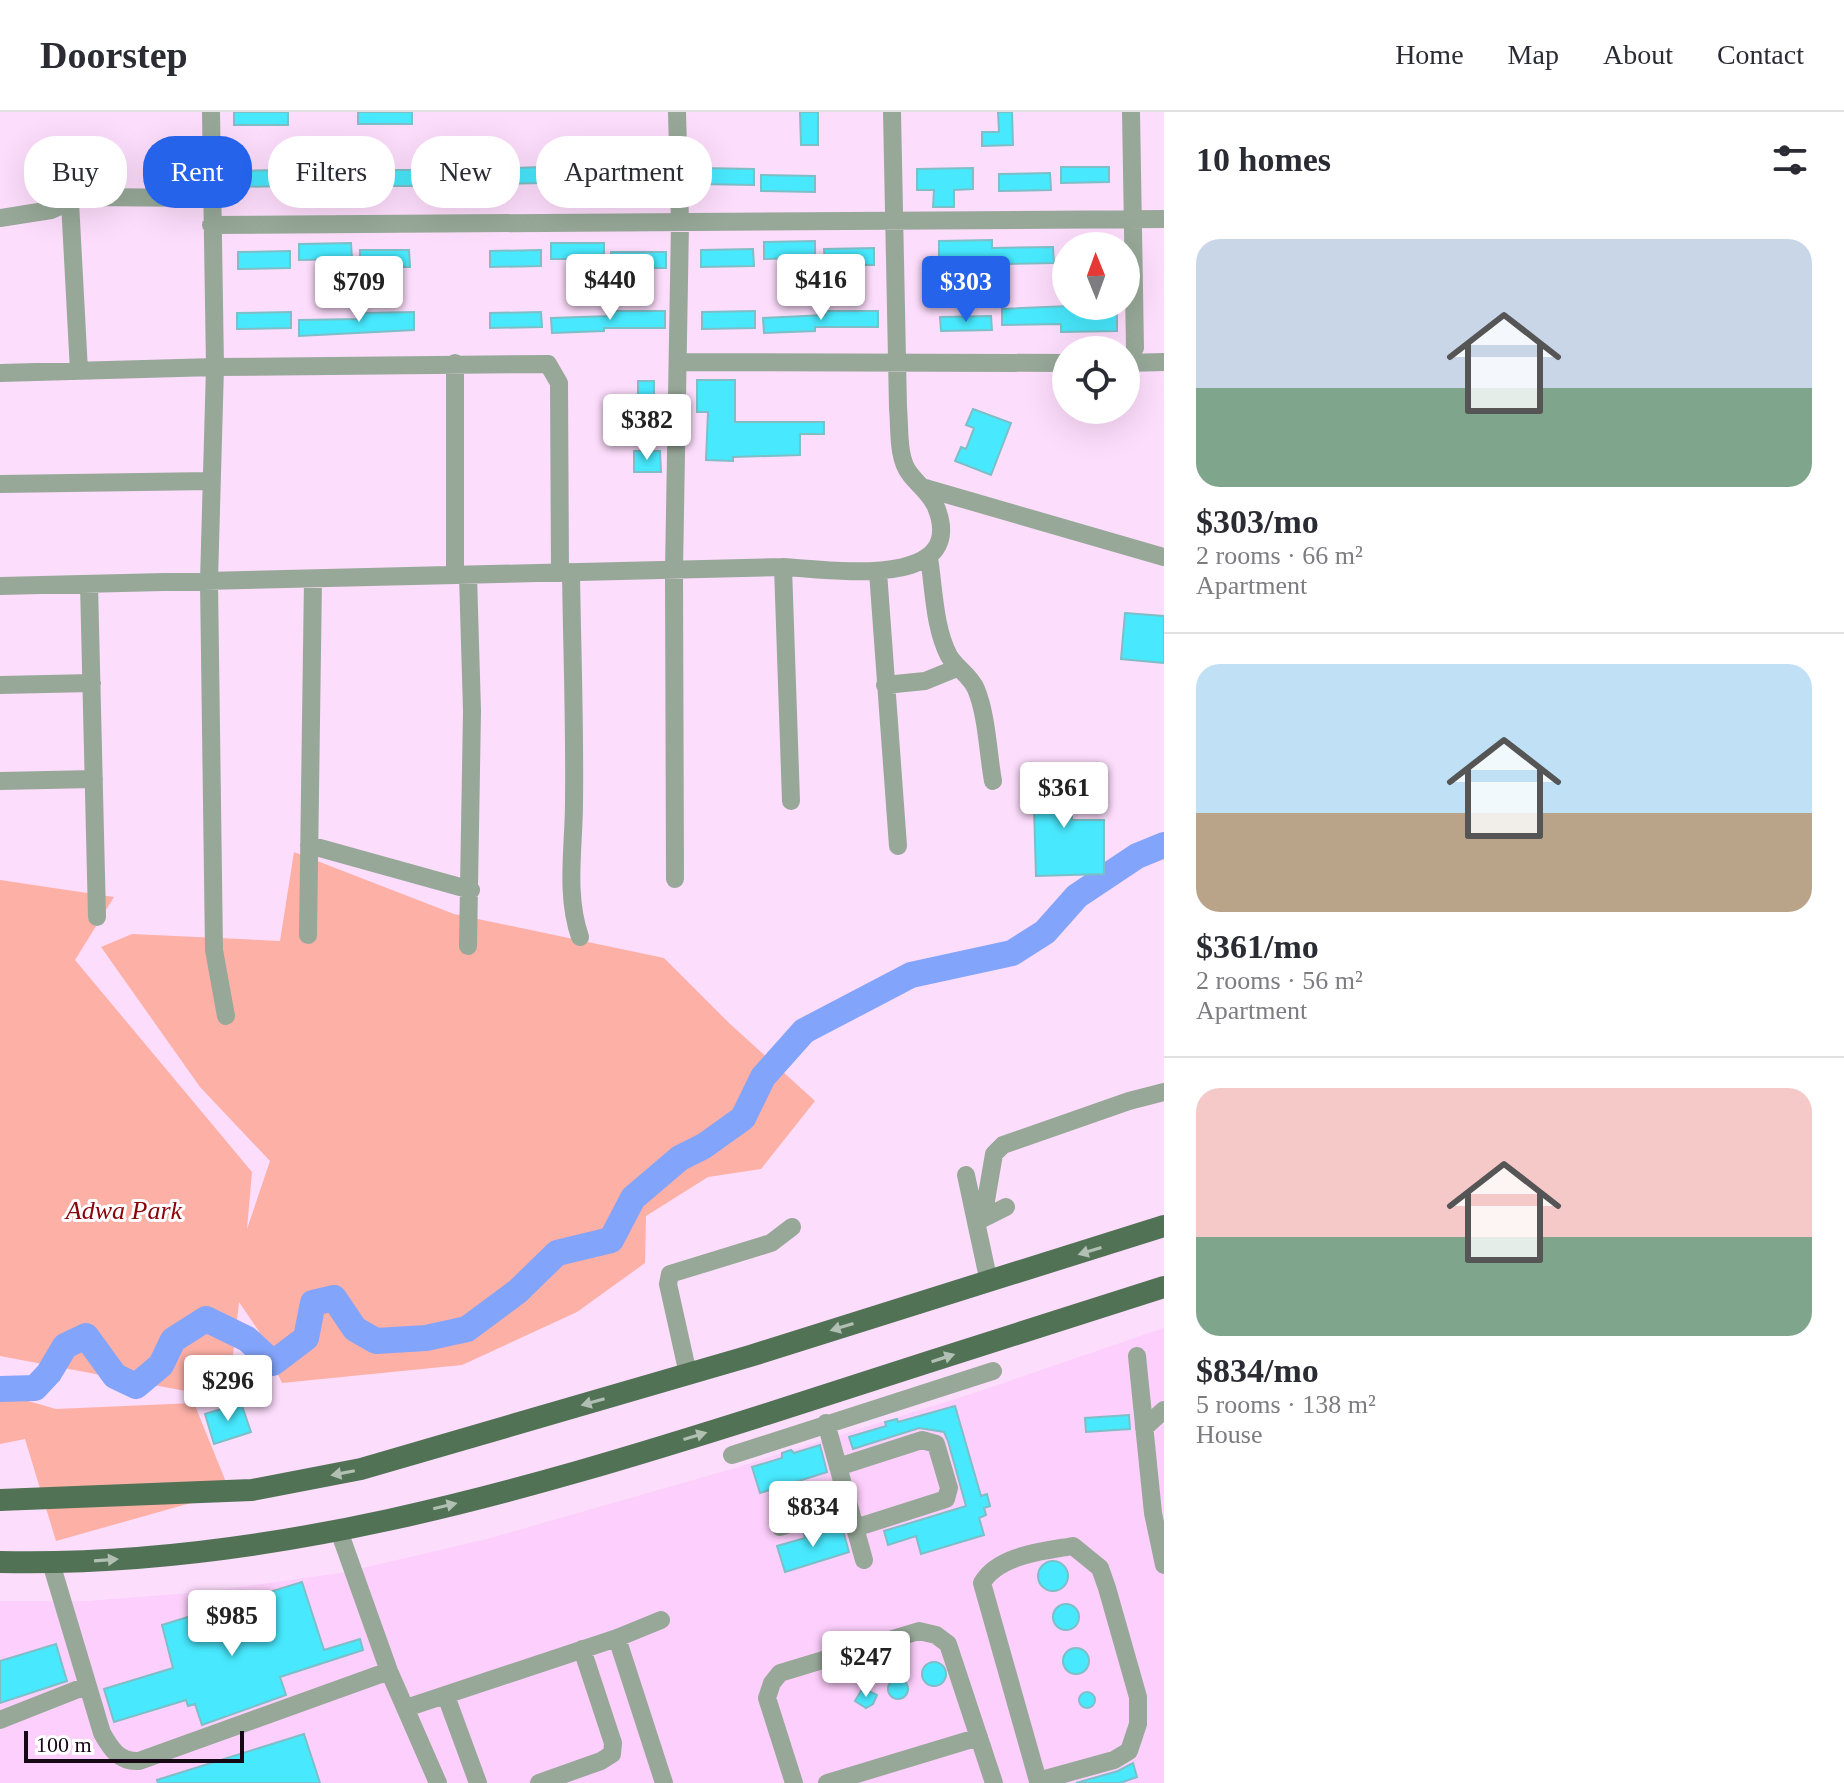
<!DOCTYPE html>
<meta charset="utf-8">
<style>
:root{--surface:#fff;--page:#f7f7f7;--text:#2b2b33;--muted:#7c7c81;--line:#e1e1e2;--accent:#2563eb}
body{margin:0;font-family:"Times New Roman",serif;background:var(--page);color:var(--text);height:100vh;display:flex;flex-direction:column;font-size:30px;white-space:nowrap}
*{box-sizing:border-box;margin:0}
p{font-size:26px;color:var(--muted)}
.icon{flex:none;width:44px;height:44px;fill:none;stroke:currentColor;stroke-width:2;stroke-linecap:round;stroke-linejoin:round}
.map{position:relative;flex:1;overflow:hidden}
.panel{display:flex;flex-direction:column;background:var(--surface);width:680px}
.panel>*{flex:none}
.banner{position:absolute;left:24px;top:24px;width:760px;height:72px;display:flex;gap:16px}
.needle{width:52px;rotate:359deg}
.tools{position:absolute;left:1052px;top:120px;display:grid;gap:16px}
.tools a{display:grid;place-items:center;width:88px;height:88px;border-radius:50%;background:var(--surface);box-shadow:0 8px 32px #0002;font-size:40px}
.scale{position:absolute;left:24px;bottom:20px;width:220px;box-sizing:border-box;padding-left:8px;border:4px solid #160815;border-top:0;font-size:22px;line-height:28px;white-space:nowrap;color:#160815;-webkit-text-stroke:6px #fff;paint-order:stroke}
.price{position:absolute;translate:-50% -68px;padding:0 18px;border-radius:8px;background:#fff;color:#222;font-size:26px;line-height:52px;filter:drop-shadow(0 2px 4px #0008)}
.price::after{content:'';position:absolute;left:50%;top:48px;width:24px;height:18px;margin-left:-12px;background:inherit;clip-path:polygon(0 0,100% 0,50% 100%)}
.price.active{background:var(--accent);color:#fff}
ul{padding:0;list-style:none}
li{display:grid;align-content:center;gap:16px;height:424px;padding:0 32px}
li+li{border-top:2px solid var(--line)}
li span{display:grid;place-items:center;height:248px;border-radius:24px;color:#555}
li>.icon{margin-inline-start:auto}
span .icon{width:144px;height:144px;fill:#fffc;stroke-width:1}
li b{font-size:34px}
h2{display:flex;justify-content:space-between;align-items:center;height:96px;padding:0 32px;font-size:34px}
.pill{padding:0 28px;border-radius:32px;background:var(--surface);box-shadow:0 8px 32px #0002;font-size:28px;line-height:72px}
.pill.active{background:var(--accent);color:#fff}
header{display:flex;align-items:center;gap:48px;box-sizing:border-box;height:112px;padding:0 40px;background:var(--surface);border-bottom:2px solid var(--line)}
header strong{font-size:38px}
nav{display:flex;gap:44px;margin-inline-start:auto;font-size:28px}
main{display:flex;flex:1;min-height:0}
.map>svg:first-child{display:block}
.built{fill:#fdcffc}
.green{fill:#fdb0a6}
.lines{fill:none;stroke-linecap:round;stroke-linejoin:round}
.river{stroke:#83a4fb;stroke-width:26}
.building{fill:#48e9fe;stroke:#7dbec7;stroke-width:2}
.minor{stroke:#97a898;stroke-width:18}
.major{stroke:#527256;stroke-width:22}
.oneway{fill:#b1c0b3}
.labels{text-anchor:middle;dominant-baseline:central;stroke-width:6;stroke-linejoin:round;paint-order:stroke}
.park-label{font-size:26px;font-style:italic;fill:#8a020a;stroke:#fff}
</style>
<header>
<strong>Doorstep</strong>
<nav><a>Home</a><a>Map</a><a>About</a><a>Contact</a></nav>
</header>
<main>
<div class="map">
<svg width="1164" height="1671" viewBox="0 0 1164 1671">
<rect width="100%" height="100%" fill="#fdddfc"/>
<!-- built -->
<path class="built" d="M1164,1216V1671H0V1489H87L204,1480L341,1461L487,1427L732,1357L971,1282Z"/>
<!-- green -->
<path class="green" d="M294,740L454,802L664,846L728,910L815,989L761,1057L708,1065L646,1104L645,1151L577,1200L462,1253L282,1271L258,1218L239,1190L228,1287L0,1244V768L114,785L75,848L252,1060L247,1117L270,1049L200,975L101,835L132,822L280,829Z
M0,1281L56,1297L194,1291L230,1380L56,1429L25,1327L0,1332Z"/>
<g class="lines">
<!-- river -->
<path class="river" d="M0,1277L35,1276L49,1261L65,1234L86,1224L115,1264L136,1274L161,1253L173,1228L206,1207L247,1227L273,1251L306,1226L313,1191L334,1186L355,1217L376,1229L426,1226L467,1217L518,1179L557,1141L611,1128L633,1086L680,1046L704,1034L743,1006L763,965L804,919L911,863L1012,841L1045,820L1077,784L1137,744L1164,733"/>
</g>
<!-- building -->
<path class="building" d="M234,0H288V13H234Z
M358,0H412V12H358Z
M800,0H818V33H801Z
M998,0H1012L1013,33L982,34V20H999Z
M541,55L542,71L490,72V57Z
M1061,55H1109V70L1061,71Z
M700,56L754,57V73L700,72Z
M973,56V77L954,78V95H933L934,78H917V57Z
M664,57V73L612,74V58Z
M287,58L288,74L234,75L233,59Z
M359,58H413V74H359Z
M1050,61L1051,78L999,79V62Z
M604,63V78L552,79V64Z
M761,63L815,64V80L761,79Z
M351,64L352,80H297V65Z
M992,128V136L1053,135L1054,151L1001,152V147L939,148V129Z
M815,129V146L764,147V130Z
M351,131L352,147L299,148V132Z
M551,131H604V147H551Z
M874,136V153H825L824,137Z
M753,137L754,154L701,155V138Z
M360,138H409L410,155H360Z
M541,138V154L490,155V139Z
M290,139V156L238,157V140Z
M611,140H666V156H611Z
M1069,194H1117V219L1061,220V212L1002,213V197Z
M612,199H665V216H604V219L552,221L551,206L612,204Z
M755,199V216L702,217V200Z
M825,199H878V215H815V219L764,221L763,206L825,203Z
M291,200V216L237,217V201Z
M414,200V218L299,224V208L360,207V201Z
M541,200L542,215L490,216V201Z
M991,204L992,218L941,219L940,205Z
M697,268H735V310H824V322H800V343L733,345V349L706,348L708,300H697Z
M638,269H654V298H638Z
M973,297L1011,311L991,363L955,349L961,335L966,337L974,316L966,313Z
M634,339H660L661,360H634Z
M1125,501L1164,504V551L1121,547Z
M1071,658L1072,708H1104V762L1036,764L1033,659Z
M241,1291L251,1320L214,1332L205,1302Z
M955,1294L981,1384L987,1382L990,1394L984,1396L986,1403L979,1406L984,1423L921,1442L916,1424L888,1433L884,1419L966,1394L948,1329L944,1320L919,1316L853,1337L849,1325L886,1314L885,1310L897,1307L898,1310Z
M1129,1303L1130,1317L1086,1320L1085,1306Z
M820,1333L827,1360L760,1381L752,1355L782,1346V1341L791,1338L794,1341Z
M842,1415L849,1440L785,1460L777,1434L805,1426L804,1422L816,1418L818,1422Z
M1038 1464a15 15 0 1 1 30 0a15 15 0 1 1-30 0Z
M302,1470L324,1538L360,1527L363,1538L280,1565L286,1583L202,1613L195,1592L188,1594L186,1588L114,1610L104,1577L173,1556L162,1513Z
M1053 1505a13 13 0 1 1 26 0a13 13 0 1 1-26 0Z
M56,1532L67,1569L0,1591V1549Z
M1063 1549a13 13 0 1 1 26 0a13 13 0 1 1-26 0Z
M922 1562a12 12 0 1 1 24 0a12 12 0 1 1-24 0Z
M888 1577a10 10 0 1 1 20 0a10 10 0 1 1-20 0Z
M867,1578L877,1583L873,1592L866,1596L855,1589L861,1579Z
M1079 1588a8 8 0 1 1 16 0a8 8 0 1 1-16 0Z
M304,1622L320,1671H158L157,1668Z
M1133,1651L1137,1665L1120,1671H1076L1118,1659Z"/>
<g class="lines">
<!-- minor -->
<path class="minor" d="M211,0L215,255L209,469L214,838L226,904
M1131,0L1135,236
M70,90L79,259
M0,106L51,98L81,85L211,86
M211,113L1164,107
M678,250L1066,251
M1126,251L1164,250
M0,261L215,255L548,252L559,271L560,461
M0,372L211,369
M925,376L1164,445
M929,446C934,477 934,515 949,544C957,557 970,563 976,577C987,603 988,642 993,669
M783,455L791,689
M571,460C572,537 575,613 574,690C574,735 565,782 580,825
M878,460L898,734
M455,463V251
M89,472L97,805
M0,474L783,455C826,457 970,480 936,395C930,381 919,374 910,362C897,346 900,316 898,296L892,0
M0,573L92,571
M885,573L925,569L957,556
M0,669L94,667
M309,733L471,778
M675,767L674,458L680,111L677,0
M308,823L313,467
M468,834L472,599L468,463
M966,1063L976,1110
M983,1106L994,1042L1003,1033L1129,989L1164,980
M989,1170L976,1110L1006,1095
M1137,1244L1153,1401L1164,1453
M688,1262L668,1172L670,1162L771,1131L792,1115
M826,1311L864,1448
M1144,1316L1164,1298
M732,1343L993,1259
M838,1355L922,1328L936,1332L949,1376L946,1387L855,1416
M780,1415L849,1394
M339,1419L389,1559L438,1671
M51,1451L102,1621C111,1637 119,1650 139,1649L389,1559
M617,1526L664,1671
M446,1584L478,1671
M406,1596L617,1526L661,1508
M0,1608L86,1574
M1038,1669L1114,1648L1129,1639L1138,1612V1585L1107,1476L1100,1456L1073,1434C1044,1439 998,1443 982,1471L1038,1669V1671
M539,1671L601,1649L612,1642L613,1631L582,1537
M794,1671L767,1586L772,1571L780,1561L919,1519L936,1523L948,1532L994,1671
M827,1671L979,1625"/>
<!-- major -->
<path class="major" d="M0,1388L252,1378L361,1357L750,1244L1164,1114
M0,1450C263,1456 518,1381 767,1302C899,1259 1032,1217 1164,1175"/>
</g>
<!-- one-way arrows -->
<defs><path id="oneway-solid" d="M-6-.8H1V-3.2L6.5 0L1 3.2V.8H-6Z" transform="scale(2)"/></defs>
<g class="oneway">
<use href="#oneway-solid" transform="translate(1090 1139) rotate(163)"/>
<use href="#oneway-solid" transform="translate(842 1215) rotate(163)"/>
<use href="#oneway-solid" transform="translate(943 1246) rotate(-18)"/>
<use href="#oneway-solid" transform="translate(593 1290) rotate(164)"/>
<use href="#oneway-solid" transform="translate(695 1324) rotate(-17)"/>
<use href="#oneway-solid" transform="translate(343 1361) rotate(169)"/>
<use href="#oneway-solid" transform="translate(445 1394) rotate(-13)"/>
<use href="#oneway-solid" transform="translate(106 1448) rotate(-4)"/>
</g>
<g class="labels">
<!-- park labels -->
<g class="park-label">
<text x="124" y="1098">Adwa Park</text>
</g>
</g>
</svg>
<div class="tools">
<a><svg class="needle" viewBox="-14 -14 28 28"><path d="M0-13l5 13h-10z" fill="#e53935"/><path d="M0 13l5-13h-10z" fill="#7c7c81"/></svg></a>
<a><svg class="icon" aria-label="locate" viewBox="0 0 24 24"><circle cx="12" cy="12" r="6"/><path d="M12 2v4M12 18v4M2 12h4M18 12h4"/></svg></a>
</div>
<div class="scale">100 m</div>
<b class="price" style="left:610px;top:210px">$440</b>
<b class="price" style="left:821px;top:210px">$416</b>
<b class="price" style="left:359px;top:212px">$709</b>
<b class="price active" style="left:966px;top:212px">$303</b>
<b class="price" style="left:647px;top:350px">$382</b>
<b class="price" style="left:1064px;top:718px">$361</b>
<b class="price" style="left:228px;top:1311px">$296</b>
<b class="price" style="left:813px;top:1437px">$834</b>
<b class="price" style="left:232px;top:1546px">$985</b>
<b class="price" style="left:866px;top:1587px">$247</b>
<div class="banner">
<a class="pill">Buy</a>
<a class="pill active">Rent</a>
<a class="pill">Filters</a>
<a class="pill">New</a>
<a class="pill">Apartment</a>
</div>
</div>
<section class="panel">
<h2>10 homes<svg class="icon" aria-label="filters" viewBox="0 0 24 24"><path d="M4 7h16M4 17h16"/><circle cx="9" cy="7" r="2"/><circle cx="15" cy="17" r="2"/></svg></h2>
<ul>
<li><span style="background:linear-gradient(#c9d6e8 60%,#7fa58c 0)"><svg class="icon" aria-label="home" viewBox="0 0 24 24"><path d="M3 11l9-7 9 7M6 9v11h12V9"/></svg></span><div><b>$303/mo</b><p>2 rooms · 66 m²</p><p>Apartment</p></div></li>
<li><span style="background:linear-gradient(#bfe0f5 60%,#b9a48a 0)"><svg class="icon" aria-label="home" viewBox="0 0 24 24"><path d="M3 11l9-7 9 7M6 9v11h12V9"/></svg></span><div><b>$361/mo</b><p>2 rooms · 56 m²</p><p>Apartment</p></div></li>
<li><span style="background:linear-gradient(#f6c9c9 60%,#7fa58c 0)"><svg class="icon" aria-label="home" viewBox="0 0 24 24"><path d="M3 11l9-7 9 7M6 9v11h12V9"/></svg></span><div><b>$834/mo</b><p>5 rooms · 138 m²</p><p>House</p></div></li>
</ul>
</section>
</main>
